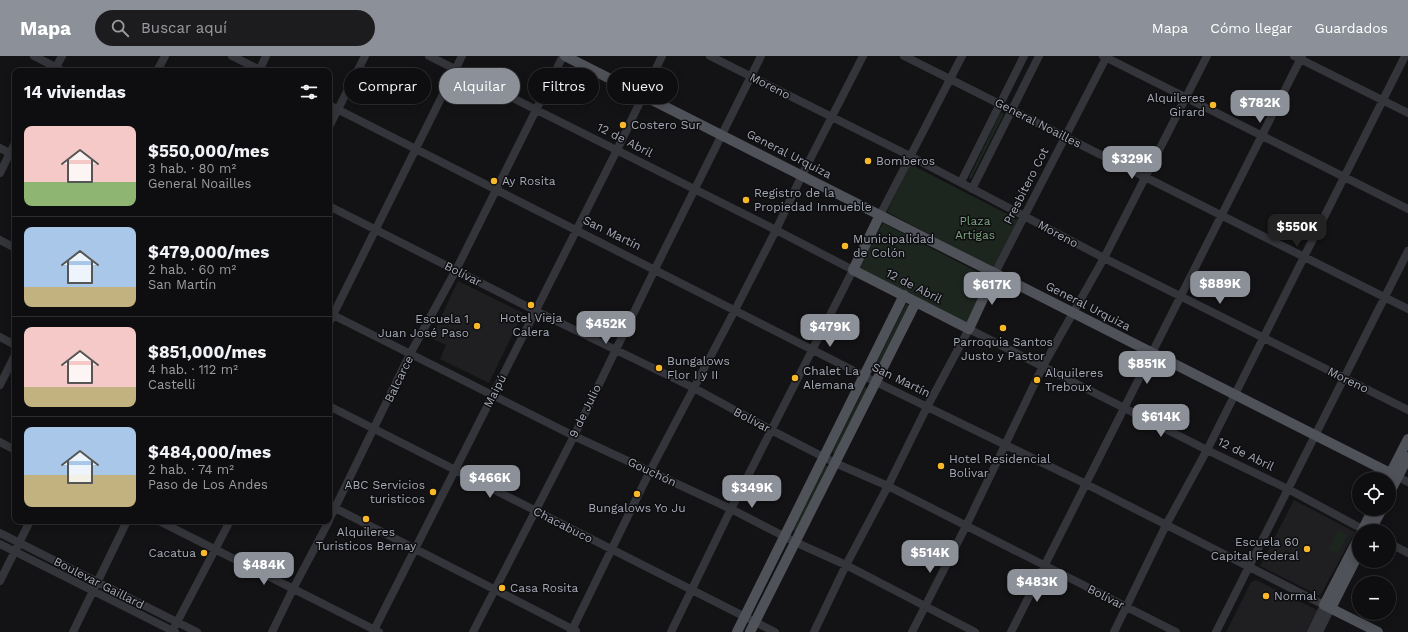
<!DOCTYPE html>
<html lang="es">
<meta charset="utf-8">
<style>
:root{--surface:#0e0e10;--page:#1c1c1e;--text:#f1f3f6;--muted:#9b9c9f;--line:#2e2e30;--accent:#8c9099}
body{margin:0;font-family:"Work Sans",sans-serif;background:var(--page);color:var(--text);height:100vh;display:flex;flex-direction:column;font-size:15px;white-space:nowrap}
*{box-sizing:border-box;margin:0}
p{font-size:13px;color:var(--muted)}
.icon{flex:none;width:22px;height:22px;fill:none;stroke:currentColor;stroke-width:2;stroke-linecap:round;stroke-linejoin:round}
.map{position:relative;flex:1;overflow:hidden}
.details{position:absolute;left:12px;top:12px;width:320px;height:456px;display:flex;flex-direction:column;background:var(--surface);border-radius:8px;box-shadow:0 2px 10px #0003,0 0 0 1px var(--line)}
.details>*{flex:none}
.top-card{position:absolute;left:344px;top:12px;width:380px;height:36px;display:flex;gap:8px}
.fabs{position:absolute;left:1352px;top:416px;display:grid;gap:8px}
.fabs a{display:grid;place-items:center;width:44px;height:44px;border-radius:50%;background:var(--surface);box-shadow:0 2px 10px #0003,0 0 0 1px var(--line);font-size:20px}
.price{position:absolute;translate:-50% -34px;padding:0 9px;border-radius:8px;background:var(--accent);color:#fff;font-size:13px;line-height:26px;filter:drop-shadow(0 1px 2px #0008)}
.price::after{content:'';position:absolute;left:50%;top:24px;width:12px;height:9px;margin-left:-6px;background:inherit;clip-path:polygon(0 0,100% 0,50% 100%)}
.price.selected{background:#222;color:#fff}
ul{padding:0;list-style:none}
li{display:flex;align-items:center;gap:12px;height:100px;padding:0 12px}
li+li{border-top:1px solid var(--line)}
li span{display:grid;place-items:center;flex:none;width:112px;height:80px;border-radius:8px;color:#555}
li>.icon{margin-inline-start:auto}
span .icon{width:48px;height:48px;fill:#fffc;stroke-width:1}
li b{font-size:17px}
h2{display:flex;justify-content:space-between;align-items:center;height:48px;padding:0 12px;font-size:17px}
.tag{padding:0 14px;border-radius:18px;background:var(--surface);box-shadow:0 2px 10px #0003,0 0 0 1px var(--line);font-size:14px;line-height:36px}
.tag.selected{background:var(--accent);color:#fff}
header{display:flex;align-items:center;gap:24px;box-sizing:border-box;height:56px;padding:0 20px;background:var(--accent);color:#fff}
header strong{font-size:19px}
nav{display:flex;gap:22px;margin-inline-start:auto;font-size:14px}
.search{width:280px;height:36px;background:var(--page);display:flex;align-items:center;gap:10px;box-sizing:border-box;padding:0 14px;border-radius:22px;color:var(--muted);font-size:15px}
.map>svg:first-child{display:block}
.built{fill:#1f1f22}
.green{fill:#1d251f}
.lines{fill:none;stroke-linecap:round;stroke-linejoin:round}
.minor{stroke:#34353a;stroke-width:8}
.major{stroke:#505259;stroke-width:10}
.poi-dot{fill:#f8b829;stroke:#0e0e10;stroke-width:1.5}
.labels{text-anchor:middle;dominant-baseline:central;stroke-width:3;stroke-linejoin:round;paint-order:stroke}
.street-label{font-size:12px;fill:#a4a9b6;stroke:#0e0e10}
.poi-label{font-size:12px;fill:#a4a9b6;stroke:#0e0e10;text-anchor:start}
.park-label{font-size:12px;fill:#7ba27e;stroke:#0e0e10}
</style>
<header>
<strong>Mapa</strong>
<div class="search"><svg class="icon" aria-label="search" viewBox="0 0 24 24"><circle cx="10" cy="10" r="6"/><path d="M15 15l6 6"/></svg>Buscar aquí</div>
<nav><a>Mapa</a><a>Cómo llegar</a><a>Guardados</a></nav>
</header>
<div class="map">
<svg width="1408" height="576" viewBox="0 0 1408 576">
<rect width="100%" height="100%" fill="#131315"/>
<!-- built -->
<path class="built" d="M458,225L523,257L489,327L440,303L446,289L431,282Z
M1294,444L1355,476L1320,540L1260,510Z
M1256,524L1317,554L1306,576H1226L1251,526Z"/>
<!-- green -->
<path class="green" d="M1001,56L1004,58L971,123L969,122Z
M910,108L1019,164L994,212L887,156Z
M883,167L991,223L968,267L858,213Z
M906,248L909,249L876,314L873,313Z
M865,331L868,333L835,398L832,396Z
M825,409L828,411L796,476L793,474Z
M1338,474L1348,479L1338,498L1328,493Z"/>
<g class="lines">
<!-- minor -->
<path class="minor" d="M34,0L63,15
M232,0L262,15
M429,0L776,174L853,214L731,453L671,576
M710,0L910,100L1104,202L1408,354
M904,0L1408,253
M1103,0L1408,153
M1294,0L1408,57
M54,15L62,0
M157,15L165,0
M259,15L266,0
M329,49L876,326L1086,428L1324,549L1311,576
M329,71L365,0
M0,92L15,100
M0,117L15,87
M961,126L1024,0
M972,133L1039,0
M329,150L536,255L694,332L773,375L835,407L888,430L1176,576
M880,159L962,0
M0,184L15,192
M995,217L1107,0
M329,257L574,380L731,453L795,486L846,509L975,576
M329,267L462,0
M0,281L15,289
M0,329L15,299
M329,350L775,576
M0,386L15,394
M1398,421L1408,426
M329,449L576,575
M329,464L410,298L456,214L563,0
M159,465L379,576
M0,477L197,576
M1389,487L1408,497
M0,488L175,576
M0,525L30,465
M175,570L230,465
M73,576L127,465
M272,576L293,533L329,465
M373,576L617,94L662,0
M473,576L574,380L655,213L761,0
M571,576L650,415L735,254L776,174L802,119L863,0
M814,576L846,509L888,430L927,351L969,273L1207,394L1288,433L1366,475
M912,576L966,470L1043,310L1104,202L1207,0
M1011,576L1302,0
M1114,576L1166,469L1207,394L1405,0
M1216,576L1408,195
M1319,576L1331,552"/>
<!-- major -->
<path class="major" d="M565,0L1398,421
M880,159L853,214L969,273L995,217
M1388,422L1408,383
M1389,438L1408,401
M1362,475L1373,453
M1370,475L1382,453
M1359,481L1324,549L1378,576
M1331,552L1359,497
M737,576L904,239
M750,576L916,246"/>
</g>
<!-- markers -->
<g class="poi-dot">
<circle cx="1213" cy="49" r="4"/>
<circle cx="623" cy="69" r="4"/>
<circle cx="868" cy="105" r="4"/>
<circle cx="494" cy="125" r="4"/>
<circle cx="746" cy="144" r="4"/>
<circle cx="845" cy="190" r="4"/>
<circle cx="531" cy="249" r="4"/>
<circle cx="477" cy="270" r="4"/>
<circle cx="1003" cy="272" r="4"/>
<circle cx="659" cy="312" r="4"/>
<circle cx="795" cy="322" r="4"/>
<circle cx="1037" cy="324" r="4"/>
<circle cx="941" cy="410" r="4"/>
<circle cx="433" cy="436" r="4"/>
<circle cx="637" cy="438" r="4"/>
<circle cx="366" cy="463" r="4"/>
<circle cx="1307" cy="493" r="4"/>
<circle cx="204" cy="497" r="4"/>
<circle cx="502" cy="532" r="4"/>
<circle cx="1266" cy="540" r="4"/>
</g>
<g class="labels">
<!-- street labels -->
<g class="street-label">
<text transform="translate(770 30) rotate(27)">Moreno</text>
<text transform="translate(1038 67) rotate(27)">General Noailles</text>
<text transform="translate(625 84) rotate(27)">12 de Abril</text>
<text transform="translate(789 98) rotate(27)">General Urquiza</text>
<text transform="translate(1026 130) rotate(-63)">Presbítero Cot</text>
<text transform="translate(612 177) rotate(26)">San Martín</text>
<text transform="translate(1058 178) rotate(28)">Moreno</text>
<text transform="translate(463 218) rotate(27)">Bolívar</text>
<text transform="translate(914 230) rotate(27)">12 de Abril</text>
<text transform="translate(1088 250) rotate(27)">General Urquiza</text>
<text transform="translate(399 323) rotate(-64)">Balcarce</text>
<text transform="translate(901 324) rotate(26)">San Martín</text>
<text transform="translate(1348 324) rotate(26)">Moreno</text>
<text transform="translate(495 335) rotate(-63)">Maipú</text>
<text transform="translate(585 355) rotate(-64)">9 de Julio</text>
<text transform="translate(752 364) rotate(28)">Bolívar</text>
<text transform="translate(1246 398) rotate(26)">12 de Abril</text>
<text transform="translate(652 416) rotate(25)">Gouchón</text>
<text transform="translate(563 469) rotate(27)">Chacabuco</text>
<text transform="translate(99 527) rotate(27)">Boulevar Gaillard</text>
<text transform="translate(1106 541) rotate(27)">Bolívar</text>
</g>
<!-- poi labels -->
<g class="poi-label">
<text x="1205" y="42" text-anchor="end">Alquileres<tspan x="1205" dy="14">Girard</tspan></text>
<text x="631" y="69">Costero Sur</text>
<text x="876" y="105">Bomberos</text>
<text x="502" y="125">Ay Rosita</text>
<text x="754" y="137">Registro de la<tspan x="754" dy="14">Propiedad Inmueble</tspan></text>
<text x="853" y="183">Municipalidad<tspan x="853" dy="14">de Colón</tspan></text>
<text x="531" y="262" text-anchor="middle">Hotel Vieja<tspan x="531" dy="14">Calera</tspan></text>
<text x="469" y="263" text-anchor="end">Escuela 1<tspan x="469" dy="14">Juan José Paso</tspan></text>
<text x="1003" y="286" text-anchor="middle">Parroquia Santos<tspan x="1003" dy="14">Justo y Pastor</tspan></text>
<text x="667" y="305">Bungalows<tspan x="667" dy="14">Flor I y II</tspan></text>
<text x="803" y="315">Chalet La<tspan x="803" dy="14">Alemana</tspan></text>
<text x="1045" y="317">Alquileres<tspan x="1045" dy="14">Treboux</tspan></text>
<text x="949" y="403">Hotel Residencial<tspan x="949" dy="14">Bolivar</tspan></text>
<text x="425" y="429" text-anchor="end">ABC Servicios<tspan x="425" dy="14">turisticos</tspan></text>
<text x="637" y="452" text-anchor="middle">Bungalows Yo Ju</text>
<text x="366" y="476" text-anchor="middle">Alquileres<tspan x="366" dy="14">Turisticos Bernay</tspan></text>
<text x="1299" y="486" text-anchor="end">Escuela 60<tspan x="1299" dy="14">Capital Federal</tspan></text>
<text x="196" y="497" text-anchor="end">Cacatua</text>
<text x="510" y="532">Casa Rosita</text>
<text x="1274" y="540">Normal</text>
</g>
<!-- park labels -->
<g class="park-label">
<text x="975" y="165">Plaza<tspan x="975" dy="14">Artigas</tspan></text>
</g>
</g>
</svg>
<div class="fabs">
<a><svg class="icon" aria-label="locate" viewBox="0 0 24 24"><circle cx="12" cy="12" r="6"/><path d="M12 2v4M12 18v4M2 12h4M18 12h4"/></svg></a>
<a>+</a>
<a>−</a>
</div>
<b class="price" style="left:1260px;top:68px">$782K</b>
<b class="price" style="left:1132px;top:124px">$329K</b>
<b class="price selected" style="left:1297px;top:192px">$550K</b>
<b class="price" style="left:1220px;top:249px">$889K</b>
<b class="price" style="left:992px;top:250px">$617K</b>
<b class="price" style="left:606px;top:289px">$452K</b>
<b class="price" style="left:830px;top:292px">$479K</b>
<b class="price" style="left:1147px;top:329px">$851K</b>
<b class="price" style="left:1161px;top:382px">$614K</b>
<b class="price" style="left:490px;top:443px">$466K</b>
<b class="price" style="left:752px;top:453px">$349K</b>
<b class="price" style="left:930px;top:518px">$514K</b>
<b class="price" style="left:264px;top:530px">$484K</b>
<b class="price" style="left:1037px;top:547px">$483K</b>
<div class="top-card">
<a class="tag">Comprar</a>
<a class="tag selected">Alquilar</a>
<a class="tag">Filtros</a>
<a class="tag">Nuevo</a>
</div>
<section class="details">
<h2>14 viviendas<svg class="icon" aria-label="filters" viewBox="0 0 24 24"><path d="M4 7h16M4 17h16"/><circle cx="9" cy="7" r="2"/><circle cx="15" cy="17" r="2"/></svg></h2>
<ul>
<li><span style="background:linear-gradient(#f6c9c9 70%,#8fb573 0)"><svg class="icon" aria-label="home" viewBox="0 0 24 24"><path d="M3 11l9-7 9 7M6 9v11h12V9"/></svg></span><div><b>$550,000/mes</b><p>3 hab. · 80 m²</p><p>General Noailles</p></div></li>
<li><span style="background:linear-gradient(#a9c7e8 75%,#c2b280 0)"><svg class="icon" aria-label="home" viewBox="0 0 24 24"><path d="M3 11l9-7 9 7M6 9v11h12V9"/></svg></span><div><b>$479,000/mes</b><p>2 hab. · 60 m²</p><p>San Martín</p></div></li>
<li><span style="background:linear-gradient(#f6c9c9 75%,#c2b280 0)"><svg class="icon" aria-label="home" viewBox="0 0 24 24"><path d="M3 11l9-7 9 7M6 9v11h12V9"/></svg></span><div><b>$851,000/mes</b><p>4 hab. · 112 m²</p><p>Castelli</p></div></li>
<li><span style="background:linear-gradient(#a9c7e8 60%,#c2b280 0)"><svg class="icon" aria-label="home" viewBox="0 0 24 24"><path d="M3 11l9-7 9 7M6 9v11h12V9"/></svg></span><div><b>$484,000/mes</b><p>2 hab. · 74 m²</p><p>Paso de Los Andes</p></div></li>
</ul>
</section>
</div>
